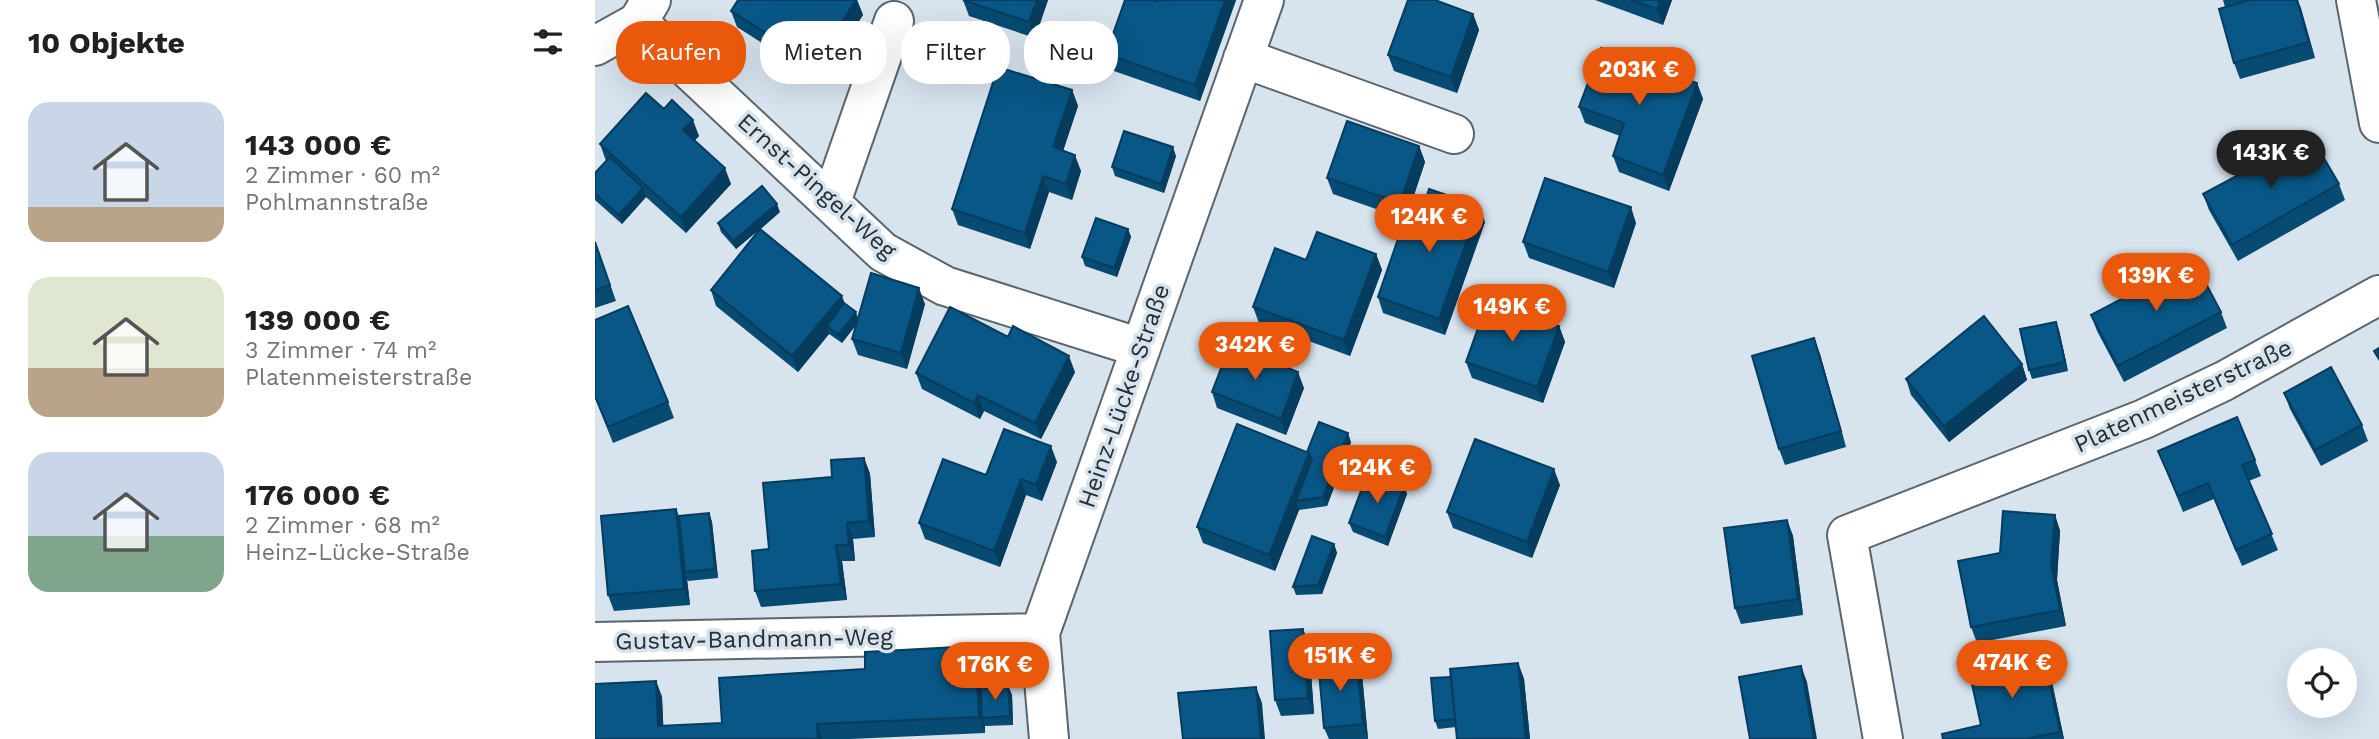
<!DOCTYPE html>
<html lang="de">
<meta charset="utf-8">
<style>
:root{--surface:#fff;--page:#f2f2f2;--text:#202124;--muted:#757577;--accent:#ea580c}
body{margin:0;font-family:"Work Sans",sans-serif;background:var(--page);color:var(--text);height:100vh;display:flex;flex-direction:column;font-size:26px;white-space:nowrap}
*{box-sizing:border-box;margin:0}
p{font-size:23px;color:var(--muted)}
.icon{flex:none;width:38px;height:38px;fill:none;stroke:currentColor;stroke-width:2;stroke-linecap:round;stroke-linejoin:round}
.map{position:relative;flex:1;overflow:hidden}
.drawer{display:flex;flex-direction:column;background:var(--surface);width:595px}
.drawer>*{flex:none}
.guide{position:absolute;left:21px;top:21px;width:665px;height:63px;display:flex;gap:14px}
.buttons{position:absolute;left:1692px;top:648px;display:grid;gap:14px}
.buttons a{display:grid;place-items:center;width:70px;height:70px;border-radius:50%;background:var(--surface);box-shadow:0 7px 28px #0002;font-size:35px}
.price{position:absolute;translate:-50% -60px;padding:0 16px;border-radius:24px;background:var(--accent);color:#fff;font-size:23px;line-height:46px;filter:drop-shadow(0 2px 4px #0008)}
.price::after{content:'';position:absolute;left:50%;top:42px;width:21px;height:16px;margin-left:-10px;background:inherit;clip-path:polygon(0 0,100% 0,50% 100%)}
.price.current{background:#222;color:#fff}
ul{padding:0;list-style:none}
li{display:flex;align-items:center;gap:21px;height:175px;padding:0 28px}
li span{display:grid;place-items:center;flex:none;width:196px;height:140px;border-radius:21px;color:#555}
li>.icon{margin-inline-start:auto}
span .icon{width:84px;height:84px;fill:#fffc;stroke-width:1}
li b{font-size:30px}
h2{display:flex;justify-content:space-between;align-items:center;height:84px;padding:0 28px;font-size:30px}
.tag{padding:0 24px;border-radius:28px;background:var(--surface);box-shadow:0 7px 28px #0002;font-size:24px;line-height:63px}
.tag.current{background:var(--accent);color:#fff}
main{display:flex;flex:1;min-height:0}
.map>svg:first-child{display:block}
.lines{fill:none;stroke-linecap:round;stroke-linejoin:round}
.minor-casing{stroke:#5a656d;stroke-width:42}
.minor{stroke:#fff;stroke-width:38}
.wall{fill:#074b73}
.shaded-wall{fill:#063d5e}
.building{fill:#085786;stroke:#063d5e;stroke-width:2}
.labels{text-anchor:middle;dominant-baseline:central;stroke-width:7;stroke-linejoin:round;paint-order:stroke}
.street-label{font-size:24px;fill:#292e32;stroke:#d7e4ee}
</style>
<main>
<section class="drawer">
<h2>10 Objekte<svg class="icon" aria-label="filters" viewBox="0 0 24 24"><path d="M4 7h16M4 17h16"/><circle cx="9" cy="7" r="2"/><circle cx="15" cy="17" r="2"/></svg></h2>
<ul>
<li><span style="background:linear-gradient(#c9d6e8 75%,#b9a48a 0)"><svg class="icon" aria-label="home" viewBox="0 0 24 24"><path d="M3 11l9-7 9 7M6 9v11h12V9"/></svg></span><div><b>143 000 €</b><p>2 Zimmer · 60 m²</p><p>Pohlmannstraße</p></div></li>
<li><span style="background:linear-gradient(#dfe7d0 65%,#b9a48a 0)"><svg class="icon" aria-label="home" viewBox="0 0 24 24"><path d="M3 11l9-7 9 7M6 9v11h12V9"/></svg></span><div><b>139 000 €</b><p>3 Zimmer · 74 m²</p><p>Platenmeisterstraße</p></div></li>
<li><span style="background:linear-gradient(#c9d6e8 60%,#7fa58c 0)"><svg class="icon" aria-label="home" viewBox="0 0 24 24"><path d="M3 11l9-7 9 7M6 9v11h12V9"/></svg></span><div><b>176 000 €</b><p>2 Zimmer · 68 m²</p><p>Heinz-Lücke-Straße</p></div></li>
</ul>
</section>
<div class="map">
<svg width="1784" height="739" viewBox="0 0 1784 739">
<rect width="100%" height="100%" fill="#d7e4ee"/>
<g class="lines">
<!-- minor casing -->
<g class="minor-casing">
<path id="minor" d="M1761,0L1784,123
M43,22L288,252L350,286L546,348
M0,46L43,22L56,0
M648,58L859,134
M236,202L299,21
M0,642L445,633
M454,739L445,633L669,0
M1288,739L1252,535L1549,419L1629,381L1784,295"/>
</g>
<!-- minor -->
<use href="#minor" class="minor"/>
</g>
<!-- wall -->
<path class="wall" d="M143,0H262L268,15L225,80L142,27L136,11Z
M368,0H453L440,38L374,16Z
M641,0L605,101L516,70L511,54L560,1Z
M1000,0H1077L1068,25Z
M1628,0H1703L1720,58L1645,79L1639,63L1630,7Z
M878,14L884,30L862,93L799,71L793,55Z
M1102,83L1108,99L1074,191L1024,172L1018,156L1025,136L990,123L984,107Z
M477,90L483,106L468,151L486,171L477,200L454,192L435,249L363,225L357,209Z
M69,109L104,136L100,140L136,184L91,233L51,197L27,224L0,200V173L11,161L5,144Z
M824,146L830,162L816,204L828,208L890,222L850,335L788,313L783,297L810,219L738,194L732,178Z
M581,156L569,193L520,176L517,167Z
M1744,184L1750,200L1643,261L1614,210L1608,194Z
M185,212L166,229L249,303L263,318L330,304L312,369L263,355L257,339L261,325L247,343L234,334L203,372L121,306L116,290L165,229L141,249L126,232L123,223Z
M1041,223L1019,288L934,258L928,242Z
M533,229L536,237L522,277L490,266L487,257Z
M0,241L21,301L0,308Z
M781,254L787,270L755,356L664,323L658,307L711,260Z
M1626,312L1632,328L1529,382L1502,331L1496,315Z
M0,320L73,402L79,418L18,443L0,398Z
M964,326L970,342L948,403L877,378L871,362Z
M1464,330L1473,371L1437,379L1434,370Z
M1225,354L1251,447L1190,465L1184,449Z
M1427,364L1432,380L1354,442L1316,395L1311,379Z
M480,372L446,439L389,411L385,419L327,389L321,373Z
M709,388L691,435L622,408L617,392Z
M1689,393L1767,425L1773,441L1726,466L1695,409Z
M756,442L732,506L704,510L680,571L608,543L602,527L712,452Z
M1563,451L1660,460L1666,476L1654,481L1683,550L1647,566L1619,499L1588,512Z
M269,458L275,474L280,537L258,539L260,561H247L252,600L166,607L160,591L174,549L237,477Z
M462,462L447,501L431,495L405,567L330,539L324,523Z
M965,485L937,558L858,528L852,512Z
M809,486L812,494L793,546L758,532L754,523Z
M81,509L84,517L114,513L117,522L123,578L93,581L92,579L95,605L19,611L13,595Z
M1460,515L1465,531L1462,580L1471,626L1382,643L1376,627L1405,553Z
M1192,520L1198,536L1208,615L1146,624L1140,608Z
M739,544L742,553L727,594L701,595L698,587Z
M708,629L714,645L719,714L686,716L680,700Z
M380,646L386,662L388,687L413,686L417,695L418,725L390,726V733L255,739H0L61,681L67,697L68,726L127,723L270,669Z
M761,658L767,674L773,739H734L729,728Z
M923,663L929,679L935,739H862L861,727L843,729L840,721L856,677Z
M1454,668L1469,739H1348L1386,725Z"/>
<!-- shaded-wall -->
<path class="shaded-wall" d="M261,0H262L268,15L225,80L220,64Z
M442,0H453L440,38L434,22Z
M630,0H641L605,101L600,85Z
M1065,0H1077L1068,25L1062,9Z
M1702,0L1706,8L1720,58L1714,42Z
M878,14L884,30L862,93L856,77Z
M1102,83L1108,99L1074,191L1068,175Z
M477,90L483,106L464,163L458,147Z
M98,120L104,136L94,146L88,130Z
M824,146L830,162L811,219L805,203Z
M578,147L581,156L569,193L566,184Z
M480,155L486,171L477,200L471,184Z
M130,168L136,184L91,233L86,217Z
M448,176L454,192L435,249L430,233Z
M48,188L51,197L27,224L24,215Z
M182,204L185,212L141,249L138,241Z
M884,206L890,222L850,335L844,319Z
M1036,207L1041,223L1019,288L1013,272Z
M533,229L536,237L522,277L519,268Z
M781,254L787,270L755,356L749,340Z
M324,288L330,304L312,369L306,353Z
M247,296L253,312L232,326L234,334L203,372L197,356Z
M261,312L264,321L247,343L243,335Z
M1461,322L1464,330L1473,371L1470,362Z
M964,326L970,342L948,403L942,387Z
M1219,338L1225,354L1251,447L1246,431Z
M474,356L480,372L446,439L440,423Z
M1427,364L1432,380L1354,442L1349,426Z
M703,372L709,388L691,435L686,419Z
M383,395L389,411L385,419L379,403Z
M753,433L756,442L732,506L728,497Z
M456,446L462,462L447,501L441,485Z
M714,453L720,469L701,501L704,510L680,571L674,555Z
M269,458L275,474L280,537L274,521Z
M959,469L965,485L937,558L932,542Z
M426,479L431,495L405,567L399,551Z
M809,486L812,494L793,546L790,537Z
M81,509L87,525L90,572L92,579L95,605L89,589Z
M114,513L117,522L123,578L120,569Z
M1460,515L1465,531L1462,580L1471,626L1465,610L1456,564Z
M1192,520L1198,536L1208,615L1203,599Z
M252,523L258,539L260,561L254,545Z
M739,544L742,553L727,594L723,585Z
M241,545L247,561L252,600L246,584Z
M708,629L714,645L719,714L713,698Z
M380,646L386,662L389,718H387L390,726V733L384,717Z
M1448,652L1454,668L1469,739H1468L1465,732Z
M761,658L767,674L773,739L768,724Z
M923,663L929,679L935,739H931Z
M1206,666L1212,682L1222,739H1219Z
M61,681L67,697L69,739L63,726Z
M413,686L417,695L418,725L415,716Z
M661,687L667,703L670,739H666Z
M222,724L228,739H223Z"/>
<!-- building -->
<path class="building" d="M143,0H261L220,64L136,11Z
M368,0H442L434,22Z
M530,0H557L560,1L561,0H630L600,85L511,54Z
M813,0H840L878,14L856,77L793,55Z
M1036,0H1065L1062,9Z
M1654,0H1702L1714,42L1639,63L1624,9Z
M1006,48L1102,83L1068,175L1018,156L1029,123L984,107Z
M403,67L477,90L458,147L480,155L471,184L448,176L430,233L357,209Z
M51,93L69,109L77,100L98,120L88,130L130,168L86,217L5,144Z
M752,121L824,146L805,203L732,178Z
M529,131L578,147L566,184L517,167Z
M1716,136L1744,184L1637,245L1608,194Z
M15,157L48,188L24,215L0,194V173Z
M950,178L1036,207L1013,272L928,242Z
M167,186L182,204L138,241L123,223Z
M834,189L884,206L844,319L783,297L815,204L828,208Z
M501,218L533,229L519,268L487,257Z
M165,229L247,296L197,356L116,290Z
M722,232L781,254L749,340L658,307L680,248L711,260Z
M0,242L15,285L0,290Z
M1599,261L1626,312L1523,366L1496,315Z
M276,273L324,288L306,353L257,339Z
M893,300L964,326L942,387L871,362Z
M249,303L261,312L243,335L232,326Z
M33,306L73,402L13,427L0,396V320Z
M355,307L413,337L418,326L474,356L440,423L383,395L379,403L321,373Z
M1389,316L1427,364L1349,426L1311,379Z
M1461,322L1470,362L1434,370L1425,329Z
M1219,338L1246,431L1184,449L1157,356Z
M635,345L703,372L686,419L617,392Z
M1784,348V359L1779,351Z
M1736,367L1767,425L1720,450L1689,393Z
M1642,417L1660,460L1647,465L1677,534L1641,550L1613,483L1583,496L1563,451Z
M724,422L753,433L728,497L701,501L717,460L714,453L712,452Z
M642,424L714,453L674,555L602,527Z
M409,429L456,446L441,485L426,479L399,551L324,523L348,459L391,475Z
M880,439L959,469L932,542L852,512Z
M269,458L274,521L252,523L254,545H241L246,584L160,591L157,551L174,549L168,483L237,477L236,460Z
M773,472L809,486L790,537L754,523Z
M81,509L89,589L13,595L6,516Z
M1408,511L1460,515L1456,564L1465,610L1376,627L1363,561L1405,553Z
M114,513L120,569L90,572L84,516Z
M1192,520L1203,599L1140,608L1129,528Z
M717,536L739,544L723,585L698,587Z
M708,629L713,698L680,700L675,631Z
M380,646L384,717L222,724L223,739H0V684L61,681L63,726L127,723L124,678L270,669V652Z
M1448,652L1465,732L1430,739H1348L1347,734L1386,725L1373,666Z
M761,658L768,724L729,728L723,661Z
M923,663L931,739H862L855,669Z
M1206,666L1219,739H1155L1144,677Z
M856,677L860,719L840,721L836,678Z
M413,686L415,716L387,718L386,688Z
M661,687L666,739H588L583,693Z"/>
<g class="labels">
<!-- street labels -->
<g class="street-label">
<text transform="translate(222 186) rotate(42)">Ernst-Pingel-Weg</text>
<text transform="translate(529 396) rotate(-71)">Heinz-Lücke-Straße</text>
<text transform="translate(1588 396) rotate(-25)">Platenmeisterstraße</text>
<text transform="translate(159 639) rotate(-1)">Gustav-Bandmann-Weg</text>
</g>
</g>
</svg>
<div class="buttons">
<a><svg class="icon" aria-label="locate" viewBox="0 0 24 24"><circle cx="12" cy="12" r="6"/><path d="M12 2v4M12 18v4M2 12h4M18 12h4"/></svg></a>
</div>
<b class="price" style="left:1044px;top:107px">203K €</b>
<b class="price current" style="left:1676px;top:190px">143K €</b>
<b class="price" style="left:834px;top:254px">124K €</b>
<b class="price" style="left:1561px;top:313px">139K €</b>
<b class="price" style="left:917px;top:344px">149K €</b>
<b class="price" style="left:660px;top:382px">342K €</b>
<b class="price" style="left:782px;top:505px">124K €</b>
<b class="price" style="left:745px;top:693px">151K €</b>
<b class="price" style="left:1417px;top:700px">474K €</b>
<b class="price" style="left:400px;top:702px">176K €</b>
<div class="guide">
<a class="tag current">Kaufen</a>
<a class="tag">Mieten</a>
<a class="tag">Filter</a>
<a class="tag">Neu</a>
</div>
</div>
</main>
